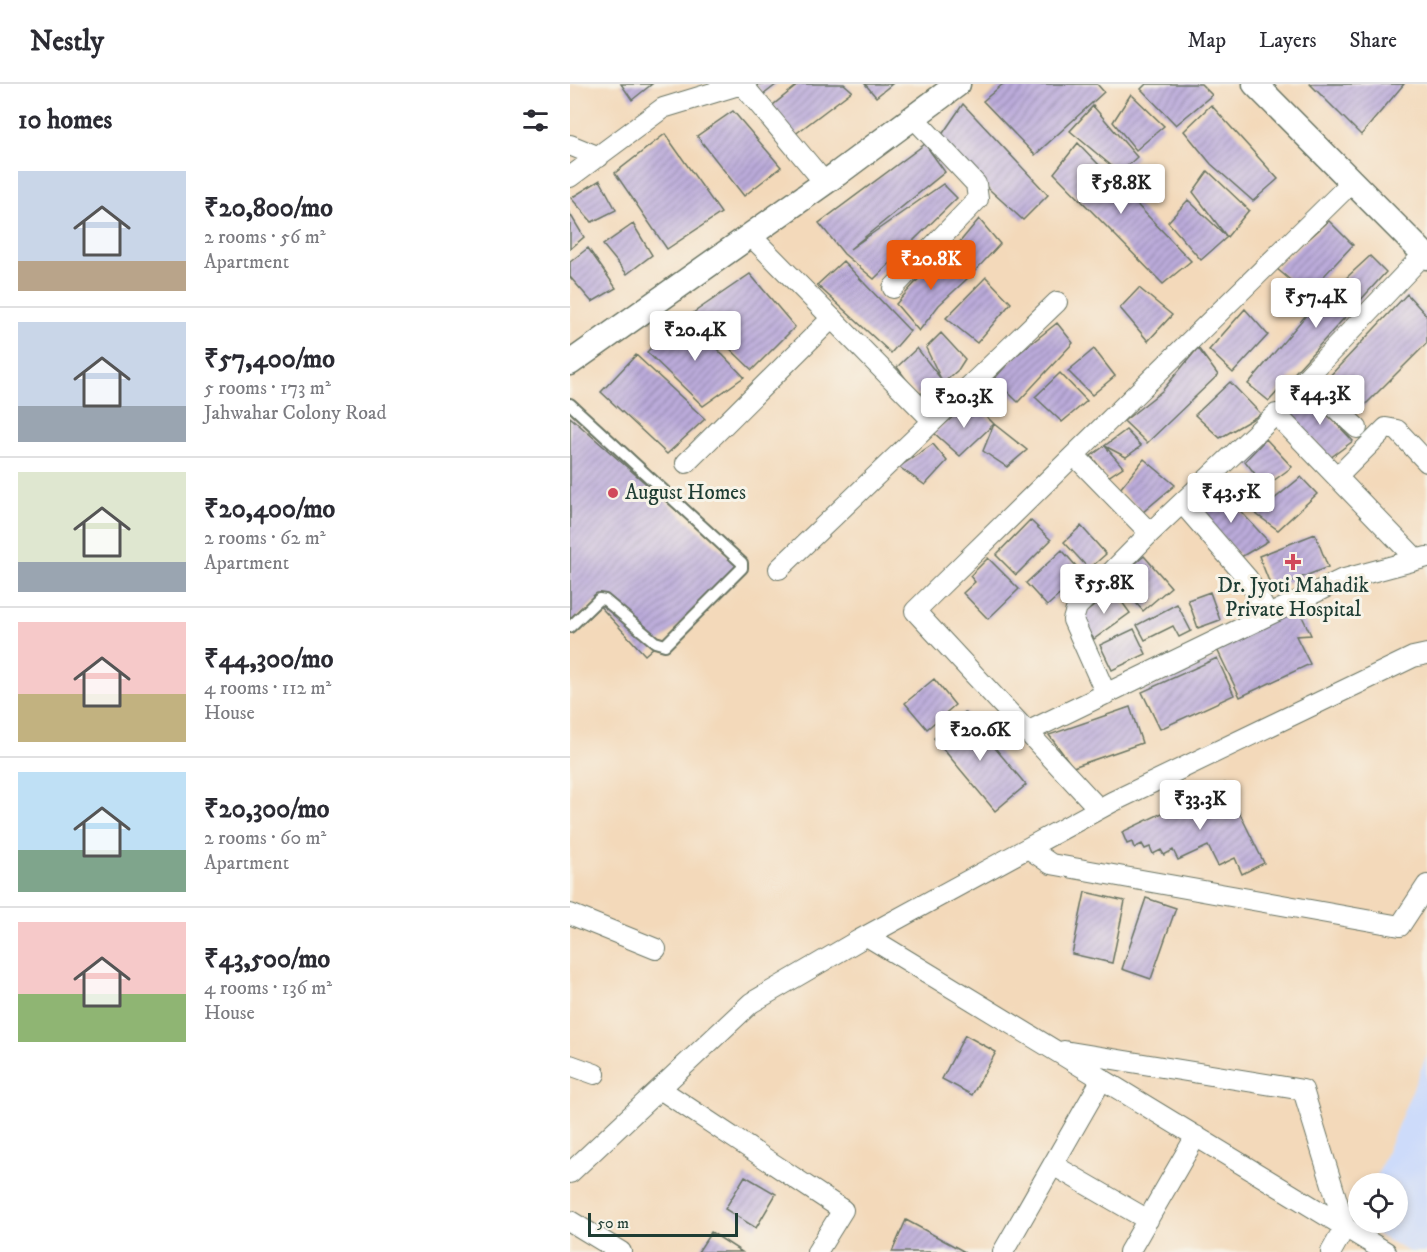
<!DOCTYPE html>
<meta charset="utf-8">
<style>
:root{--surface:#fff;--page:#f2f2f3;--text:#2b2b33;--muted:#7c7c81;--line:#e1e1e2;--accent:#ea580c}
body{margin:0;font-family:"IM FELL DW Pica",serif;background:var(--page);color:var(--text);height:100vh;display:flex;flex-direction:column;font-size:22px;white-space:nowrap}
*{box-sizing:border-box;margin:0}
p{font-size:20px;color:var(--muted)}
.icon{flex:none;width:33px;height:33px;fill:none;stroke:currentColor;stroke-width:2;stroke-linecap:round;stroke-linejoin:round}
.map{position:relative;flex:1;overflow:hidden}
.panel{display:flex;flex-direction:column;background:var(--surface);width:570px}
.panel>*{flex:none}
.controls{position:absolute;left:778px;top:1089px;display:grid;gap:12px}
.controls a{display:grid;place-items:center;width:60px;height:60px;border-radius:50%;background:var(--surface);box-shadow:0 3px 9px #0003;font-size:30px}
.scale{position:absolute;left:18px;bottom:15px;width:150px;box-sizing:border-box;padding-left:6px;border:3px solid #1f3d34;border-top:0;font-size:16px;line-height:21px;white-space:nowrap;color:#1f3d34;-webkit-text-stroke:4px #f7f3e8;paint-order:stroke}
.price{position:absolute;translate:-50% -51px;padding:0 14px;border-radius:6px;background:#fff;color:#222;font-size:20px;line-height:39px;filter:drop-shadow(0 2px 3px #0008)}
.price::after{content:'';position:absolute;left:50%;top:36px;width:18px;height:14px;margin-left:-9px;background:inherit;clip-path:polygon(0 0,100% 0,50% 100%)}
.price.current{background:var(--accent);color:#fff}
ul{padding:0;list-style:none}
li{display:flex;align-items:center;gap:18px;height:150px;padding:0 18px}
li+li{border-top:2px solid var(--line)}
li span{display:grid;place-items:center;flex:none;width:168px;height:120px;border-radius:0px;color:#555}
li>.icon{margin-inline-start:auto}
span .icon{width:72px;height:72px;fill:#fffc;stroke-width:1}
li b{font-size:26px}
h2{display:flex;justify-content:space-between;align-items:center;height:72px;padding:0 18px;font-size:26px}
header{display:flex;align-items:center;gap:36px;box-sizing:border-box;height:84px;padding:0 30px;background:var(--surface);border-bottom:2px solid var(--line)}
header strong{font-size:28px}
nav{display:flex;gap:33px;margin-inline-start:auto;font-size:21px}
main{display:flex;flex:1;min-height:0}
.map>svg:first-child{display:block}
.built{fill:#cddbfa}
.building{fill:url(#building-hatch)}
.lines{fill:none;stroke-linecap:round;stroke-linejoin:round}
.service-casing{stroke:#697463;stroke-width:14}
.minor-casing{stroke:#697463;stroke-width:22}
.tertiary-casing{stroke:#697463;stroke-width:27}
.service{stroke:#fff;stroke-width:10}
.minor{stroke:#fff;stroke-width:20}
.tertiary{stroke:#fff;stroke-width:24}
.poi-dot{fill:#d1495b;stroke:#f7f3e8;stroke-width:2}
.labels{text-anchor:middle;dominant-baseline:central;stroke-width:6;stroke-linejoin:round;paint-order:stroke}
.poi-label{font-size:21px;fill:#1f3d34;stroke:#f7f3e8;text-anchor:start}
</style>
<header>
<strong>Nestly</strong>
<nav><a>Map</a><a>Layers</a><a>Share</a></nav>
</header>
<main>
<section class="panel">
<h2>10 homes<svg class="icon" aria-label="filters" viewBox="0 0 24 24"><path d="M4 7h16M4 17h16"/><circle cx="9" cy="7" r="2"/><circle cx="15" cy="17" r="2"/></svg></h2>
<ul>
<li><span style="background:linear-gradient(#c9d6e8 75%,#b9a48a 0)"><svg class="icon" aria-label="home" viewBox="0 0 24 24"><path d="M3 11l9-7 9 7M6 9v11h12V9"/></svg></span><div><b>₹20,800/mo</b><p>2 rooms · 56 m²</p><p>Apartment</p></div></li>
<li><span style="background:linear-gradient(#c9d6e8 70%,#9aa5b1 0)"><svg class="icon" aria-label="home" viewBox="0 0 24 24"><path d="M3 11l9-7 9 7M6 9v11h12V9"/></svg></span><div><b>₹57,400/mo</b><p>5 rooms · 173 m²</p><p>Jahwahar Colony Road</p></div></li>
<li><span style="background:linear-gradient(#dfe7d0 75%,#9aa5b1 0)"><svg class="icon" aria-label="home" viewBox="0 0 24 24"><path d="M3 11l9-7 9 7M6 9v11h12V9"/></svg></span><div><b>₹20,400/mo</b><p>2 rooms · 62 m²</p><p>Apartment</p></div></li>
<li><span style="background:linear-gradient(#f6c9c9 60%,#c2b280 0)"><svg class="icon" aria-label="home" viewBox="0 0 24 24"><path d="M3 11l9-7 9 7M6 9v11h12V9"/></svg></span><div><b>₹44,300/mo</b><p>4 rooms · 112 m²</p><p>House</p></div></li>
<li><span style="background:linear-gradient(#bfe0f5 65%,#7fa58c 0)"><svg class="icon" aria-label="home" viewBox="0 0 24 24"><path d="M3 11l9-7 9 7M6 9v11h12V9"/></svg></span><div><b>₹20,300/mo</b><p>2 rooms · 60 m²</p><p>Apartment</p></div></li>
<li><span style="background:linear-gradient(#f6c9c9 60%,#8fb573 0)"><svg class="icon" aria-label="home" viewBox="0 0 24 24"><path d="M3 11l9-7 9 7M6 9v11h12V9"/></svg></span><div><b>₹43,500/mo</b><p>4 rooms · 136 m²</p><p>House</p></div></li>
</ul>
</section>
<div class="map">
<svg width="857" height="1168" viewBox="0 0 857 1168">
<defs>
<pattern id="building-hatch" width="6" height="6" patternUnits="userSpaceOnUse" patternTransform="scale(1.5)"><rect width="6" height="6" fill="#bbabda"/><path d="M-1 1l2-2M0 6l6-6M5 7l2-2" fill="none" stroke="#978cb2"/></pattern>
</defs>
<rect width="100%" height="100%" fill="#f7f3e8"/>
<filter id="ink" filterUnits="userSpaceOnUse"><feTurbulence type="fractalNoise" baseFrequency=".0167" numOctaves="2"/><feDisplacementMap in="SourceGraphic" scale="12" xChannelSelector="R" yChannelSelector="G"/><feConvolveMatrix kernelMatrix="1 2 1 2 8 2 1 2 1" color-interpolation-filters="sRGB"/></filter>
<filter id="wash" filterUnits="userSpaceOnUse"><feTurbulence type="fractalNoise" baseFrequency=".008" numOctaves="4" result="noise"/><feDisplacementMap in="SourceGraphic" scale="24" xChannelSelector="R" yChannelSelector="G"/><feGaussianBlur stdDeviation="1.35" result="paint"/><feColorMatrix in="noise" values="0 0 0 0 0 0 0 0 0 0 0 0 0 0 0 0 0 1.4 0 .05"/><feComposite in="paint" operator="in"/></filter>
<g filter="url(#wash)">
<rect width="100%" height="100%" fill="#f3d9ba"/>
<!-- built -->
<path class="built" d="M857,970V1168H839L788,1140L789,1137L828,1138V1100L804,1099Z"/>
<g id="blocks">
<!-- building -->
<path class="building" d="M51,0H82L62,16Z
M186,0H207L193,11Z
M229,0H274L282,7L224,51L203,21Z
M295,0H322L306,13Z
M433,0H527L534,8L465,71L413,17Z
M576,0H631L642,11L606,41L571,5Z
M740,0H834L791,51Z
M561,10L594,42L566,66L543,38Z
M393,20L478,111L453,136L367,58Z
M641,21L708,95L683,117L641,80L614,47Z
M523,22L567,73L550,89L500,47Z
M163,27L211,83L174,112L127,52Z
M95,50L151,129L97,165L45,89Z
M508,59L621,177L593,200L484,89Z
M355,60L375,88L280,165L373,100L387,114L304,195L274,170L249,139Z
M638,87L679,126L657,153L623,108Z
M30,96L46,126L22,138L1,114Z
M618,116L657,153L631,176L598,138Z
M0,130L14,153L0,165Z
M409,135L430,160L405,187L384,165Z
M759,137L783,161L737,210L706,184Z
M63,140L82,171L57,190L33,161Z
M18,164L46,204L22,218L0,193V178Z
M372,169L399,193L369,221L349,247L326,220Z
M800,172L816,188L699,317L678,300L737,230Z
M273,177L340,247L321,269L247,201Z
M180,190L225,243L182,286L123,229Z
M416,193L441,219L407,259L376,234Z
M569,204L602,231L578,257L550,224Z
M837,210L857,232V259L789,327L756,296Z
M675,225L698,251L663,289L639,266Z
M114,231L174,293L133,322L77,268Z
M487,239L503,259L448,318L424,295L443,274Z
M371,249L395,275L388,286L373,299L348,311L327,283L347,264L371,295L356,264Z
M628,264L648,291L577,359L554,337L592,307Z
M524,265L545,292L522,311L498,287Z
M66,271L135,335L97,370L31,308Z
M490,289L517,317L492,338L465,313Z
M660,298L691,330L650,354L625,331Z
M738,310L783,357L760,374L717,327Z
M401,317L424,340L390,372L364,349Z
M0,333L172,484L75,571L25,517L0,540Z
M424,340L457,366L437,383L413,367Z
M556,346L571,362L556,373L535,362L553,383L538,393L521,372Z
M696,355L722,383L695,403L675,377Z
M363,360L377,377L355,401L329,383Z
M574,375L605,401L573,428L550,405Z
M731,393L747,410L708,446L686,430Z
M652,407L698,457L671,473L625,424Z
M460,436L481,456L446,491L426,471Z
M511,442L536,470L519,485L494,458Z
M745,450L758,483L702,505L689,472Z
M492,466L513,490L477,522L456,499Z
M574,472L601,503L573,527L546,496Z
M418,474L449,505L418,535L393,509L405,498L400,492Z
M544,507L560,529L524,555L508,534Z
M640,508L650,536L628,544L618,516Z
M607,520L621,547L609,553L603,542L575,556L567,541Z
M726,520L741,551L726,552L740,580L670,613L644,559Z
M564,545L576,570L542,586L530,561Z
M647,574L664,611L590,645L572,608Z
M364,595L385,621L357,645L335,619Z
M560,623L572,659L503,683L479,651Z
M395,628L456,701L425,727L364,654Z
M655,699L694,779L672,790L665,774L648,782L638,762L608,776L603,766L594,771L591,766L583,770L580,763L575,765L572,760L564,764L562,758L557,760L552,748Z
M515,808L555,817L542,879L502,870Z
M576,814L606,824L581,895L552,885Z
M395,951L426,968L402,1011L372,995Z
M175,1092L206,1110L186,1144L155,1125Z
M336,1136L395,1168H322Z
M141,1148L172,1168H128Z"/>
</g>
</g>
<g filter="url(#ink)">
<use href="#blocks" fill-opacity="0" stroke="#697463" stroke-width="1.5"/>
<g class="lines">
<!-- service casing -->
<g class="service-casing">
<path id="service" d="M0,320L172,479V484L95,561L85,558L35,516L29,515L0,543"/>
</g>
<!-- minor casing -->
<g class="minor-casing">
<path id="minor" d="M172,0L255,99
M0,61L29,73
M0,93L93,24L172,0
M180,151L363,337
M323,204L408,115L406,100L343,33
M787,344L737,298V293L854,170
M504,371L580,449L706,330L846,475
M116,379L262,234
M767,393L816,344L827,346L857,378
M613,420L678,495L698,531
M209,485L487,218
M536,610L503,536L507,523L580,449
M457,648L771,496L857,473
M529,725L345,527L782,98
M458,764L481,780L830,842L857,801
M0,830L86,865
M297,852L816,1168
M494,967L733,1006L775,1143L761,1168
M0,981L25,990
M90,1005L273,1126L247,1168
M483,1081L578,1136
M0,1089L181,919L289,856L542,718L843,573L857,570
M0,1137L51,1168
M433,1168L532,995
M559,1168L626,1052"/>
</g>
<!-- tertiary casing -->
<g class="tertiary-casing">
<path id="tertiary" d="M685,0L857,173
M0,279L267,90L388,0"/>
</g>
<!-- service -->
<use href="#service" class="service"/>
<!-- minor -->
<use href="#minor" class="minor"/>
<!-- tertiary -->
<use href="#tertiary" class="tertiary"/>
</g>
</g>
<!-- markers -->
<g class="poi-dot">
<circle cx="43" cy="409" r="6"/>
<path d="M720 469h6v6h6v6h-6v6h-6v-6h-6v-6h6z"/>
</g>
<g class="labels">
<!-- poi labels -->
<g class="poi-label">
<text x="55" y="409">August Homes</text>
<text x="723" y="502" text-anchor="middle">Dr. Jyoti Mahadik<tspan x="723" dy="24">Private Hospital</tspan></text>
</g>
</g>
</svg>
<div class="controls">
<a><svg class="icon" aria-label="locate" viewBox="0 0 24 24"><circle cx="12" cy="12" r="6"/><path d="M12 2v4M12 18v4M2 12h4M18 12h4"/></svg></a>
</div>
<div class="scale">50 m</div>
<b class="price" style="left:551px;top:131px">₹58.8K</b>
<b class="price current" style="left:361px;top:207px">₹20.8K</b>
<b class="price" style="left:746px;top:245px">₹57.4K</b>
<b class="price" style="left:125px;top:278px">₹20.4K</b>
<b class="price" style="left:750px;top:342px">₹44.3K</b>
<b class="price" style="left:394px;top:345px">₹20.3K</b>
<b class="price" style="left:661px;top:440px">₹43.5K</b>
<b class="price" style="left:534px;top:531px">₹55.8K</b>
<b class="price" style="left:410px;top:678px">₹20.6K</b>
<b class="price" style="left:630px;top:747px">₹33.3K</b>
</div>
</main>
